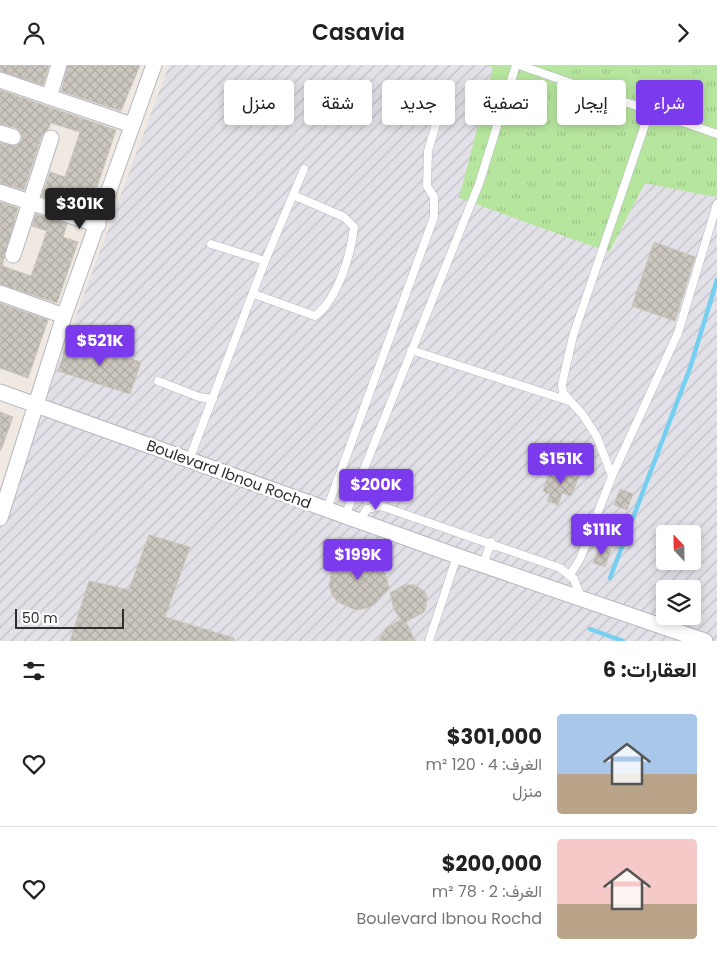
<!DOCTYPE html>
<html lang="ar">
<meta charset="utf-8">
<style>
:root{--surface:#fff;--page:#f6f6f6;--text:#222;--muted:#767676;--line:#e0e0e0;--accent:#7c3aed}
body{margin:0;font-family:Poppins,Vazirmatn,sans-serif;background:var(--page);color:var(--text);direction:rtl;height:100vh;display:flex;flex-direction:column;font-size:19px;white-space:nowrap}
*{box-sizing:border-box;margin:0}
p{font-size:16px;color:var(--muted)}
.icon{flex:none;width:28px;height:28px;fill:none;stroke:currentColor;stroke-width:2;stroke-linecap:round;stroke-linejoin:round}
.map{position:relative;height:576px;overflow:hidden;direction:ltr}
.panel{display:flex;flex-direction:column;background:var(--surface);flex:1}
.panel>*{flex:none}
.guide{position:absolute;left:15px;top:15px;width:688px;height:45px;direction:rtl;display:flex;gap:10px}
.needle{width:32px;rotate:338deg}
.fabs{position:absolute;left:656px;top:460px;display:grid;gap:10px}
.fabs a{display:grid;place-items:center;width:45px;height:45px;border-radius:5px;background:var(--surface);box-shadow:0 2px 8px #0003;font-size:25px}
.scale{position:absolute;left:15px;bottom:12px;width:109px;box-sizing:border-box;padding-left:5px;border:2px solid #2e2e2e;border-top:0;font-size:14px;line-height:18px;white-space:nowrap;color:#2e2e2e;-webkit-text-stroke:4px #fff;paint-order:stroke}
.price{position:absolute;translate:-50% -42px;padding:0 11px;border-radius:5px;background:var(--accent);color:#fff;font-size:16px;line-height:32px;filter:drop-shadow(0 1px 2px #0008)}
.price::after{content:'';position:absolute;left:50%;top:30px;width:15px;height:11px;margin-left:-8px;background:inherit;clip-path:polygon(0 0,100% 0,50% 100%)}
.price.current{background:#222;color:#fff}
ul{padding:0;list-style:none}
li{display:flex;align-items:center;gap:15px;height:125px;padding:0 20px}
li+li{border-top:1px solid var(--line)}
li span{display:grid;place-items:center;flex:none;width:140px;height:100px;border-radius:5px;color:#555}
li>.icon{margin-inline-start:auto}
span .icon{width:60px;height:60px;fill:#fffc;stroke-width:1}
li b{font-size:21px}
h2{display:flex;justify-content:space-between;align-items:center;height:60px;padding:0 20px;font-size:21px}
.chip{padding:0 18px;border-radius:5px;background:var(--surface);box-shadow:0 2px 8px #0003;font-size:18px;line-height:45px}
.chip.current{background:var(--accent);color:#fff}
header{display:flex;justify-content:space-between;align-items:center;height:65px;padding:0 20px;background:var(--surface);font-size:22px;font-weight:600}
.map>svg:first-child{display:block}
.industrial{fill:url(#industrial-furrows);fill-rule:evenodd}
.grass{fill:url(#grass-tufts)}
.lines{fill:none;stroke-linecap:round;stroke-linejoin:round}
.stream{stroke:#75cff0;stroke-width:4.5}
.building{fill:url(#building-cross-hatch);stroke:#cbc5ba}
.lane-casing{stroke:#b4b7c1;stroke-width:9}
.street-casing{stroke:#b4b7c1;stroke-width:17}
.lane{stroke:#fff;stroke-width:8}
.street{stroke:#fff;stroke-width:15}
.labels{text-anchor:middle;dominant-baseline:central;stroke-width:5;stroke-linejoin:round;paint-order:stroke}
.street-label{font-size:15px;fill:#2e2e2e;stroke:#fff}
</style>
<header><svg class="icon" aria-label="forward" viewBox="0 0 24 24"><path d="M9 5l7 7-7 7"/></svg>Casavia<svg class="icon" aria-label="person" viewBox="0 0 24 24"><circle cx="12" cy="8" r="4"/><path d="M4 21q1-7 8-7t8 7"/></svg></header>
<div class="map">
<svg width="717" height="576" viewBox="0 0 717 576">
<defs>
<pattern id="industrial-furrows" width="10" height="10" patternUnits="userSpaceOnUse" patternTransform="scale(1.25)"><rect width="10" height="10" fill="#e3e1e8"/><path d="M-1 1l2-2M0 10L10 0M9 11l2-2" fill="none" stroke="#c3c1c7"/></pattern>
<pattern id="grass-tufts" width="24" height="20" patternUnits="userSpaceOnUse" patternTransform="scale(1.25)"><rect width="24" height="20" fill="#b6e59e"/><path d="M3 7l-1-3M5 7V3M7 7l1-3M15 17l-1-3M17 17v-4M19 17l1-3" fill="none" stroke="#9dc588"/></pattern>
<pattern id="building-cross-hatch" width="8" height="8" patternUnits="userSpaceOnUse" patternTransform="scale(1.25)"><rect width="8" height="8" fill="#cbc7bf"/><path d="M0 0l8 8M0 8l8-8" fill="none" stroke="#afaba4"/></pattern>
</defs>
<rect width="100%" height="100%" fill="#efe9e1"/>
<!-- industrial -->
<path class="industrial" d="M169,0H717V576H0V456ZM665,469H692V496H665ZM665,524H692V551H665Z"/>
<!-- grass -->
<path class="grass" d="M486,0H717V130L715,132L645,118L609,187L459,133L493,3Z"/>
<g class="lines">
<!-- stream -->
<path class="stream" d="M610,513L690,303L717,215
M590,564L623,576"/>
</g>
<!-- building -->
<path class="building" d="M0,0H49L43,20L0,6Z
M68,0H140L121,46L61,26Z
M0,25L116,65L91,140L75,136L73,142L42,131L50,107L65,112L80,67L51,58L48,64L42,70L24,125L0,118V78L16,81L22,75V70L16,63L0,59Z
M0,137L18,143L2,201L0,200Z
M36,149L67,159L63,172L78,177L57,238L0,219V200L31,211L47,166L32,161Z
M654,177L695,192L675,256L632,241Z
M0,238L48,255L28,313L0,303Z
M69,274L141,297L130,329L58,306Z
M0,347L13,352L1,385H0Z
M563,403L580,409L571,431L562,428L558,440L547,436L550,429L543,426L550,406L560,409Z
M620,424L633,429L627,445L614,440Z
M149,470L190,482L165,552L234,573V576H70L89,516L129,525Z
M600,480L611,485L605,502L593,498Z
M355,487L364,488L379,497L384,504L389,523L375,539L367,543L356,545L338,537L332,530L329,520L333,501L346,490Z
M404,520H415L424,526L427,531L426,542L424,547L406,557L415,576H378L386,563L401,554L394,544L390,528Z"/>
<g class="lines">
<!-- lane casing -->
<g class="lane-casing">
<path id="lane" d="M519,0L717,69
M211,179L265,196
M254,229L315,251C338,234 351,189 354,162L344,152L293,130
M411,285L569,336
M158,316L199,332L213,334
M189,395L265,196L304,104
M612,411L597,372L583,350L563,328L562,319L573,271L650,45
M327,444L434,152V132L427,121L428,86L445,29
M345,451L479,119L516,0
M359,456L367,444L381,441L560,503L574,514L581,533
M483,500L491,477
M570,510L580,494L612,411L678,268L717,139
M429,576L457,491"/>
</g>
<!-- street casing -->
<g class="street-casing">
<path id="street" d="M0,15L132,60
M49,32L59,0
M0,68L13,72
M0,127L98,160
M13,190L51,73
M0,228L64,251
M0,327L457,491L705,576
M0,453L64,251L154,0"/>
</g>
<!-- lane -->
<use href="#lane" class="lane"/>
<!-- street -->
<use href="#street" class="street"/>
</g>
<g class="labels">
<!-- street labels -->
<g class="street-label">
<text transform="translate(229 409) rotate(20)">Boulevard Ibnou Rochd</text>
</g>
</g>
</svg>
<div class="fabs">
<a><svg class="needle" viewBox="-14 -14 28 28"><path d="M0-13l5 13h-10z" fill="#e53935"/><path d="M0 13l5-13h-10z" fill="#767676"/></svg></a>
<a><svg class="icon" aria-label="layers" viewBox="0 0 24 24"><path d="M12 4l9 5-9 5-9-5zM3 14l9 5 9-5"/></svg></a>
</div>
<div class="scale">50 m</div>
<b class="price current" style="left:80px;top:165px">$301K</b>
<b class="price" style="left:100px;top:302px">$521K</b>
<b class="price" style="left:561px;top:420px">$151K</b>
<b class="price" style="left:376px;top:446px">$200K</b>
<b class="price" style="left:602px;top:491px">$111K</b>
<b class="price" style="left:358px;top:516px">$199K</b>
<div class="guide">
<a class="chip current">شراء</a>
<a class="chip">إيجار</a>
<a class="chip">تصفية</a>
<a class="chip">جديد</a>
<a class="chip">شقة</a>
<a class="chip">منزل</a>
</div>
</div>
<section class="panel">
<h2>العقارات: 6<svg class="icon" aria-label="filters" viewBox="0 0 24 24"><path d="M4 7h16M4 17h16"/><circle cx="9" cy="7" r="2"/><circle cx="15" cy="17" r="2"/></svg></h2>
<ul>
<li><span style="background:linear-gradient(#a9c7e8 60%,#b9a48a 0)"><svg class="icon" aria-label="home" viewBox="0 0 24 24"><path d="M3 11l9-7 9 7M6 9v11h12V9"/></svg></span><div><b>$301,000</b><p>الغرف: 4 · 120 m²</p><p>منزل</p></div><svg class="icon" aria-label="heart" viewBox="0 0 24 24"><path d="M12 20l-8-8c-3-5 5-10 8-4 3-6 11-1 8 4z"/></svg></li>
<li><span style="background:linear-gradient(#f6c9c9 65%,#b9a48a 0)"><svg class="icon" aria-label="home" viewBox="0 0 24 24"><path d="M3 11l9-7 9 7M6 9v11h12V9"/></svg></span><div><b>$200,000</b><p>الغرف: 2 · 78 m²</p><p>Boulevard Ibnou Rochd</p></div><svg class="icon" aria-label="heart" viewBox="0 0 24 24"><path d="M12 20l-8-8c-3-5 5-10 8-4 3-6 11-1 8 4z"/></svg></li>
</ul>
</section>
